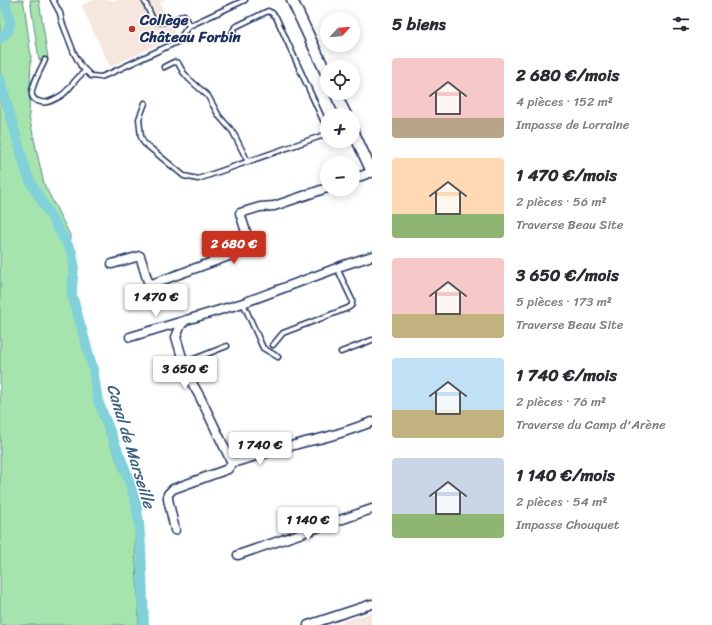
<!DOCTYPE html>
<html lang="fr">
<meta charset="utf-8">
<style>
:root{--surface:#fff;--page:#f7f7f7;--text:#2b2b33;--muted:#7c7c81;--accent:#c8321e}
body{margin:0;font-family:Sriracha,sans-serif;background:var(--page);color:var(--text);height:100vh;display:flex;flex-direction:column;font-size:15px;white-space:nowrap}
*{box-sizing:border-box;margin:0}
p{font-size:13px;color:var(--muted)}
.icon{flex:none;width:22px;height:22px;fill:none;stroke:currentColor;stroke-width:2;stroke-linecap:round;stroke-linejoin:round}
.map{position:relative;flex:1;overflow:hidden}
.panel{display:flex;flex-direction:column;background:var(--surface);width:340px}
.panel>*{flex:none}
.needle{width:26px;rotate:64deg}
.tools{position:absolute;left:320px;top:12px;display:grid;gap:8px}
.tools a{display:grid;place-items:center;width:40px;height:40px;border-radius:50%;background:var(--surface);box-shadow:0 2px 10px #0003;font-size:20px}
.price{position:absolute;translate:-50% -34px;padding:0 9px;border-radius:4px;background:#fff;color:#222;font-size:13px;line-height:26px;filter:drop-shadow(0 1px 2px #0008)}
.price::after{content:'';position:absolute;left:50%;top:24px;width:12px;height:9px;margin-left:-6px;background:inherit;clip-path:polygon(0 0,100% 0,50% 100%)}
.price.on{background:var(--accent);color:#fff}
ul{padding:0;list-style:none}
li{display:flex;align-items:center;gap:12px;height:100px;padding:0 20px}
li span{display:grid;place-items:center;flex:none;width:112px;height:80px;border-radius:4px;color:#555}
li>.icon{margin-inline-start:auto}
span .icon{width:48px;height:48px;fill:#fffc;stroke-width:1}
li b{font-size:17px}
h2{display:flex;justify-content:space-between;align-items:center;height:48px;padding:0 20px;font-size:17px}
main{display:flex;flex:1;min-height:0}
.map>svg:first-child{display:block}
.built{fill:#f5e7dd}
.green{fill:#a5e4ac;stroke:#608a85}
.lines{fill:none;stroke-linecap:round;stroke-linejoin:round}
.canal{stroke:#81d1da;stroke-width:10}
.service-casing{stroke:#1b2f5e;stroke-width:7}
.minor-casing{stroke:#1b2f5e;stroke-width:11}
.tertiary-casing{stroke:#1b2f5e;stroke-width:13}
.service{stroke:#fff;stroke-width:4}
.minor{stroke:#fff;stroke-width:8}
.tertiary{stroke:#fff;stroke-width:10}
.poi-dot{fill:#c8321e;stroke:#fff;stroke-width:1.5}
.labels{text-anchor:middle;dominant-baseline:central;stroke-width:3;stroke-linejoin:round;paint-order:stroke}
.poi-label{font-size:15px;font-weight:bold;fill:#1b2f5e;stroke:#fff;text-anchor:start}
.water-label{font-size:16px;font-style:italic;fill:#3a6083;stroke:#fff}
</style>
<main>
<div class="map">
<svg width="372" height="625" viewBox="0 0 372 625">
<rect width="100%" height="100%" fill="#fff"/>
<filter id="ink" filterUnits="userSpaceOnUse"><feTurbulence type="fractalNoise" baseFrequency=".025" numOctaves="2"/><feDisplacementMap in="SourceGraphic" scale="8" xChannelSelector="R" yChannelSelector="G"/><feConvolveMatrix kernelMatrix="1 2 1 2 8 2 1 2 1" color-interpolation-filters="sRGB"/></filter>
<g filter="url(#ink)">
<!-- built -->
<path class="built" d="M93,0H166L160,3L176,36L110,67L81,5Z
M372,612V625H333Z"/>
<!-- green -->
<path class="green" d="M0,0H23L25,10L31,57L29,116L44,184L70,235V266L72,300L86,329L99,415L136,509L135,548L138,595L139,625H0Z
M30,0H39L48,58L39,60Z"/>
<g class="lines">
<!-- canal -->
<path class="canal" d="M0,39L8,31L10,22L5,0
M0,79L27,174L31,183L72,252L74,264L72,289V295L93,369L98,401L126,471L136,504L139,523L141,547L144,625"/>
<!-- service casing -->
<g class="service-casing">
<path id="service" d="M53,0L60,13L62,22L74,53L81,66L91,76L101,77L113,72L177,42C182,37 184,31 189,26
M144,0C147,5 151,18 155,21C162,25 177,18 184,15L189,26L245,0
M231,36L235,27L268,11L272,13L276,17L327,129
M45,60C42,67 30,88 32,95C33,100 37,101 41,102C48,104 56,99 62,95C71,89 75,77 86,71
M164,67L174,62L178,63L183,72L189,79L208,96L219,116L233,132L248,162
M145,103L139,119L141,137L144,143L184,176L198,179L327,134
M243,303L263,348L278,357
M273,345L283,333L348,308L352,305V300L337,268
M341,352L372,340
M184,363L227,346"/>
</g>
<!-- minor casing -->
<g class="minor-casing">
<path id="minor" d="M353,179L372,172
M112,264L140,256L149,285L251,248L240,213L260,207L274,206L327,188
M186,320L181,325L176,337L187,374L200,397L232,463
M130,337L243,303L337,268L341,266L372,256
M175,530L168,499V494L173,489L228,469L232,463L305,442C328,438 350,430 372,422
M238,555L372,509
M308,625L372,604"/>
</g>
<!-- tertiary casing -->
<g class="tertiary-casing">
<path id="tertiary" d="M292,0L327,75
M335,93L346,115
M353,131L372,172"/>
</g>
<!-- service -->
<use href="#service" class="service"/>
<!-- minor -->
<use href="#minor" class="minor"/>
<!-- tertiary -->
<use href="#tertiary" class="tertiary"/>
</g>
</g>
<!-- markers -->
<circle class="poi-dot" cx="132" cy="29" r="4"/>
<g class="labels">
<!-- poi labels -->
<g class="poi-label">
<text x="140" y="20">Collège<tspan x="140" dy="17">Château Forbin</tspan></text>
</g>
<!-- water labels -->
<g class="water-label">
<text transform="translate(131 446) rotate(73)">Canal de Marseille</text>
</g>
</g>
</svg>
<div class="tools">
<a><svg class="needle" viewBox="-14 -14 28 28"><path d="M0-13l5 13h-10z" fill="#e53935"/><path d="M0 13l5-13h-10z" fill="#7c7c81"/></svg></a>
<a><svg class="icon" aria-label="locate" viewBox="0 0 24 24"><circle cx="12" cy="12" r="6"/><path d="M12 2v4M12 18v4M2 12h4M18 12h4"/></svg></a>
<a>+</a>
<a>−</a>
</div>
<b class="price on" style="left:234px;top:265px">2 680 €</b>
<b class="price" style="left:156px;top:318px">1 470 €</b>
<b class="price" style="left:185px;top:390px">3 650 €</b>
<b class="price" style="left:260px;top:466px">1 740 €</b>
<b class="price" style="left:308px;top:541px">1 140 €</b>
</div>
<section class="panel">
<h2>5 biens<svg class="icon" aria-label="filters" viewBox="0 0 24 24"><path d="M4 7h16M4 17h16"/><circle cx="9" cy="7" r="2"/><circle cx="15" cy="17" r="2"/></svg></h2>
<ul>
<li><span style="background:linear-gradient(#f6c9c9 75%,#b9a48a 0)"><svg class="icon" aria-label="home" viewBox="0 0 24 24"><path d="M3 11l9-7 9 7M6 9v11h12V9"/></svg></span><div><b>2 680 €/mois</b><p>4 pièces · 152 m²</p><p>Impasse de Lorraine</p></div></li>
<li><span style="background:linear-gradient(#ffd9b3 70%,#8fb573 0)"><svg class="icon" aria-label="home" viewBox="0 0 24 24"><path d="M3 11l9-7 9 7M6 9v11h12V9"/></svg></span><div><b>1 470 €/mois</b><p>2 pièces · 56 m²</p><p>Traverse Beau Site</p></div></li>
<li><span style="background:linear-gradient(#f6c9c9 70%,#c2b280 0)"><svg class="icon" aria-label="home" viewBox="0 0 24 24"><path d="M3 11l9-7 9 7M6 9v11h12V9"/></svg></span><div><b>3 650 €/mois</b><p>5 pièces · 173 m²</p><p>Traverse Beau Site</p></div></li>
<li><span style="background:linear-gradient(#bfe0f5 65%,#c2b280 0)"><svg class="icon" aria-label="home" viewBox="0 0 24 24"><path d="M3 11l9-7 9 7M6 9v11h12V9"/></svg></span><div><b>1 740 €/mois</b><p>2 pièces · 76 m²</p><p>Traverse du Camp d'Arène</p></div></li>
<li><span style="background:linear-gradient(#c9d6e8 70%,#8fb573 0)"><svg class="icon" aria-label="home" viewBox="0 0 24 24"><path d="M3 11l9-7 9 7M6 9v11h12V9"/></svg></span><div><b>1 140 €/mois</b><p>2 pièces · 54 m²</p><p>Impasse Chouquet</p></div></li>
</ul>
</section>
</main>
